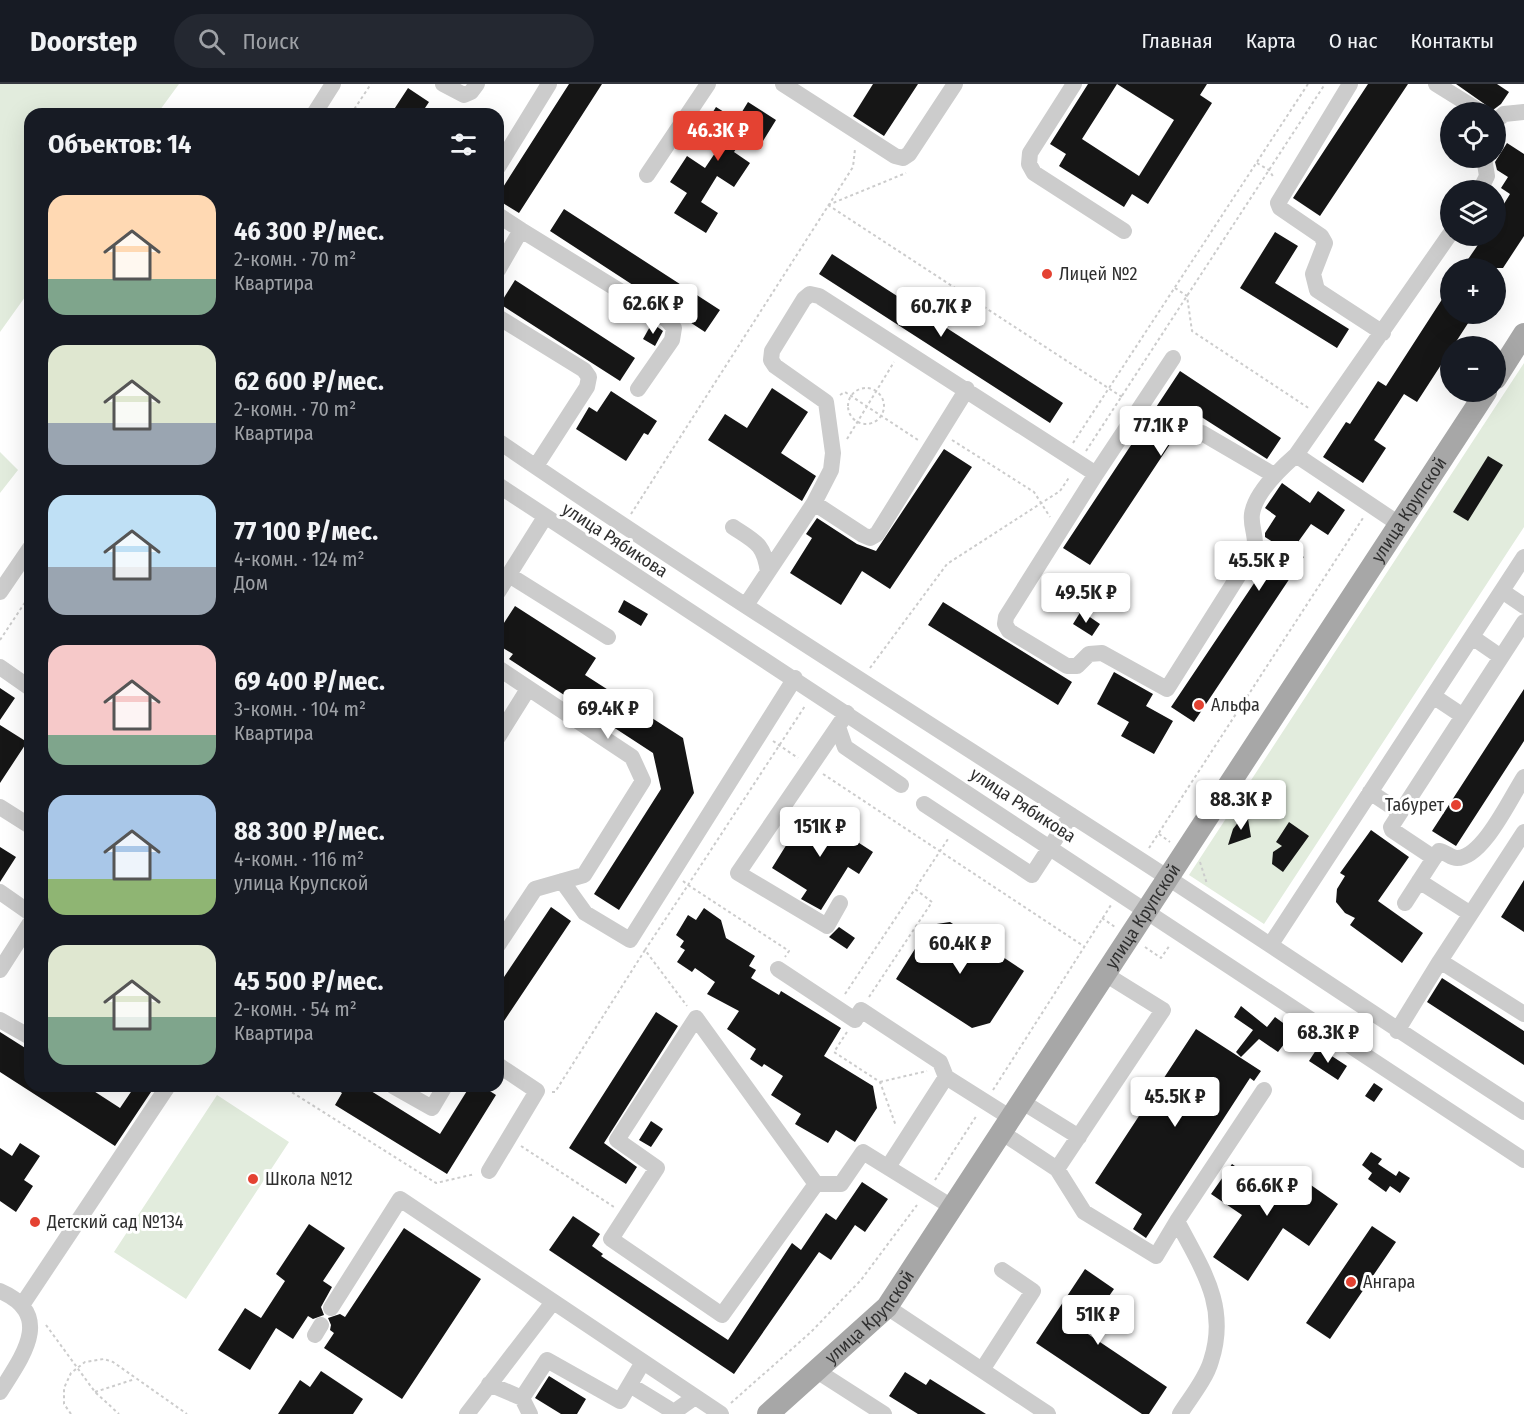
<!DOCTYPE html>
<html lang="ru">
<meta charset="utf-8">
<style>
:root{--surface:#171b24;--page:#242831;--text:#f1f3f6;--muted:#9ea1a6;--line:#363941;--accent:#e44232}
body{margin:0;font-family:"Fira Sans Condensed",sans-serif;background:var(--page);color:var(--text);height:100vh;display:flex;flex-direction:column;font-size:22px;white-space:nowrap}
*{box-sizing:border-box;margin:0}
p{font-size:20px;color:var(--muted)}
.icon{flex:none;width:33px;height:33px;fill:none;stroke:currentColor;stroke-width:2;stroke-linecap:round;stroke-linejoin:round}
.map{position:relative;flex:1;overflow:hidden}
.drawer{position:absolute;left:24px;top:24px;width:480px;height:984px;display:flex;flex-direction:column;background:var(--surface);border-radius:18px;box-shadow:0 6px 24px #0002}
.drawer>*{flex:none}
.tools{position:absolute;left:1440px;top:18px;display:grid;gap:12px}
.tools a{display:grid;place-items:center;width:66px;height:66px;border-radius:50%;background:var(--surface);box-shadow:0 6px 24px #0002;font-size:30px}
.price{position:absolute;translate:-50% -51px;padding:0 14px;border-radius:6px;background:#fff;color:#222;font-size:20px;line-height:39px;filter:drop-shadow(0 2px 3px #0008)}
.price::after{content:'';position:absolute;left:50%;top:36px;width:18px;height:14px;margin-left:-9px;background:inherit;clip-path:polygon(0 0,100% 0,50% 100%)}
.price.current{background:var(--accent);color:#fff}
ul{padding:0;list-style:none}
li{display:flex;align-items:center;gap:18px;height:150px;padding:0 24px}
li span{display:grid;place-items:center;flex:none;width:168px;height:120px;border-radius:18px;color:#555}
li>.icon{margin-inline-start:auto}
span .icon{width:72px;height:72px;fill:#fffc;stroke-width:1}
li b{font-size:26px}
h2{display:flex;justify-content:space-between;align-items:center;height:72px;padding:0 24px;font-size:26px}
header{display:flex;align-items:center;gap:36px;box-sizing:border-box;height:84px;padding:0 30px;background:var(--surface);border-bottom:2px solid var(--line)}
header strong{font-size:28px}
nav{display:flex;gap:33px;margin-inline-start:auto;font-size:21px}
.search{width:420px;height:54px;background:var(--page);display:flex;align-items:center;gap:15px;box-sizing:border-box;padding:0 21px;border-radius:33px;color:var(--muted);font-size:22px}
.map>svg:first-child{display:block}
.green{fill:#e2ecdd}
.building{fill:#161616;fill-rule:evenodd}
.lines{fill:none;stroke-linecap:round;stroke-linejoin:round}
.path{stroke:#ccc;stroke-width:2;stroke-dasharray:3 3;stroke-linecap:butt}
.minor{stroke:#ccc;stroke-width:16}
.major{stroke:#a7a7a7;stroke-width:22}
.poi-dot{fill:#e44232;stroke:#fff;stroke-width:2}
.labels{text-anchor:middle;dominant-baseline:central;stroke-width:6;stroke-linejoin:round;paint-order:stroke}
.poi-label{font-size:18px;fill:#2f2f2f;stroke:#fff;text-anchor:start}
.street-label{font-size:18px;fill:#2f2f2f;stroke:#fff}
</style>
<header>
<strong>Doorstep</strong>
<div class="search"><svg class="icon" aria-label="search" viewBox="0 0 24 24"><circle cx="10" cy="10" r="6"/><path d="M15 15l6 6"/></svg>Поиск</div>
<nav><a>Главная</a><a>Карта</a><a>О нас</a><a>Контакты</a></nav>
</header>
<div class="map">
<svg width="1524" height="1330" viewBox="0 0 1524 1330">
<rect width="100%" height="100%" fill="#fff"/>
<!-- green -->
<path class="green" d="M0,0H179L157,30H30V206L0,248Z
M1524,279V443L1264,840L1189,791Z
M0,368L18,386L0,409Z
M217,1011L289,1058L186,1215L114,1168Z"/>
<!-- building -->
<path class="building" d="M569,0H602L519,129L498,116V111Z
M873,0H918L884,52L853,32Z
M1088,0H1207L1200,11L1212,19L1148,120L1132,110L1124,123L1059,82L1066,70L1050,60ZM1117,0L1174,36L1139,92L1082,55Z
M1368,0H1408L1320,132L1293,114Z
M1456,0H1497L1509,8L1501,20L1493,26Z
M408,4L429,18L421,30H391Z
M748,18L776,36L763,57L748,47L734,68L750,79L734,103L717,92L701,118L718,129L706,149L674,129L687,109L670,98L687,72L705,84L723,57L703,44L716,23L737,36Z
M1507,59L1524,70V152L1503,184H1462L1484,152H1496V133L1510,110L1501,104L1508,93L1497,86L1495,78Z
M564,125L720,226L705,248L550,147Z
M1275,148L1298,162L1275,199L1349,245L1337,264L1240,204Z
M832,170L1063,319L1050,339L819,190Z
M515,196L635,274L620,297L500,220Z
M1450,203V230H1474L1417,318L1404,310L1374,356L1386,364L1363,399L1323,373L1346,338L1350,340L1378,297L1386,302Z
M652,239L663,247L655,262L643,255Z
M1180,287L1281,354L1267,375L1192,327L1090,481L1063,464Z
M772,304L808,328L781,369L816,392L802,417L708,356L725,330L747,344Z
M611,307L657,337L648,351L644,349L626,377L576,345L589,323L597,328Z
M944,365L972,383L890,505L862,487L841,521L790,489L812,454L806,450L817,434L857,460L876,467Z
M1488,372L1503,381L1468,437L1453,428Z
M1282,399L1310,419L1318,407L1345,426L1328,451L1311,440L1293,465L1304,473L1194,638L1171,623L1279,462L1265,453V449L1276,432L1265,424Z
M624,516L648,530L641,542L618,528Z
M943,518L1072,598L1058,621L928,541Z
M515,522L596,574L585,591L683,654L694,709L619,826L594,810L661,705L653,669L509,575L513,570L498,561V548Z
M1081,527L1100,540L1092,552L1073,540Z
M1114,588L1153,610L1146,622L1173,637L1154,670L1121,652L1129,638L1097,620Z
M0,604L15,614L0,636Z
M1524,605V657L1456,762L1432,747Z
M0,641L27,658L0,699Z
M808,726L873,768L859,790L848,783L821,826L801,815L807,806L772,784Z
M1242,733L1248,735L1251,753L1228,761L1233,745Z
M1289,738L1309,752L1283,788L1272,780L1273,768L1282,762L1276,758Z
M1371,746L1409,773L1378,817L1423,849L1402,879L1350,841L1355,834L1345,829L1336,818L1337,805L1345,792L1340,789Z
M0,763L16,773L0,798Z
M1524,796V848L1501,833Z
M551,823L571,837L498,946V902Z
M704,824L721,836L726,854L755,872L749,882L756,886L751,894L779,911L781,907L841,944L824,972L873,1002L877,1024L855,1058L836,1046L828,1059L795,1040L801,1030L771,1011L783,992L764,980L762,983L750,975L756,965L727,945L739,927L707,910L715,898L695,884L692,888L677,878L685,866L680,863L684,857L676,851L688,831L696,836Z
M950,838L1024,887L990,939L972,944L896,895L930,841Z
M839,843L855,854L847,865L829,853Z
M1442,894L1524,947V981L1427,918Z
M1241,922L1267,943L1275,933L1294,947L1278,968L1259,955L1241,973L1236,968L1253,946L1234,933Z
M656,928L678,942L604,1059L637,1083L626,1100L569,1064Z
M1196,945L1261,987L1254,997L1250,994L1146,1154L1133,1145L1142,1130L1095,1099Z
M0,948L30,967V1002H86L120,1024L135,1002H155L115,1062L0,988Z
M1318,963L1347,982L1338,996L1309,977Z
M1374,999L1383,1005L1374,1018L1365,1012Z
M331,1002H363L440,1050L470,1002H482L496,1011L447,1090L335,1021L342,1009Z
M651,1037L663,1045L651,1063L639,1056Z
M20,1059L40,1072L24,1096L33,1102L16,1128L0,1117V1064L12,1072Z
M1371,1068L1382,1075L1378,1080L1396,1092L1399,1087L1410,1094L1400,1109L1390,1102L1386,1108L1368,1095L1372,1089L1362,1081Z
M1232,1080L1263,1101L1271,1090L1290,1104L1298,1092L1338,1120L1309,1162L1283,1144L1248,1197L1213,1173L1242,1131L1211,1110Z
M862,1098L888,1115L865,1148L855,1141L831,1176L819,1168L734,1290L549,1166L573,1132L600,1150L592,1162L603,1170L601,1172L728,1256L792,1159L801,1166L826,1129L836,1136Z
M309,1140L345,1164L323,1197L332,1203L321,1223L324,1231L313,1235L308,1232L293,1255L276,1244L250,1286L218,1266L245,1224L261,1234L285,1197L276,1190Z
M1372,1142L1396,1158L1330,1255L1306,1239Z
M404,1144L481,1195L402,1315L324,1264L334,1249L330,1246L331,1241L328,1234L340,1230L345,1233Z
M1085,1185L1114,1205L1107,1215L1131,1231L1123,1243L1090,1220L1076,1242L1167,1303L1149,1330H1142L1036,1259Z
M321,1287L363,1315L353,1330H278L300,1296L310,1303Z
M905,1288L926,1301L930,1295L986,1330H918L889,1312Z
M549,1292L586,1315L577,1330H561L535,1314Z"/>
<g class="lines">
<!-- path -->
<path class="path" d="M351,30L371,0
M1257,79L1269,86L1274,94
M828,121L1122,313
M828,121L906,89
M1175,204L1187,212L1192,247L1310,325
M848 322a18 18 0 1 1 36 0a18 18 0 1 1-36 0Z
M840,311L845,308L918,356
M847,355L894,278
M952,356L1034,408L1050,433
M1073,359L1308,0
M1086,367L1325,0
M631,430L853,83L855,65
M0,556L30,511
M870,584L947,480L1060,407L1070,392
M773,657L798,674
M823,690L1085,863
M1159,750L1170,758
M1149,764L1363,434
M1200,778L1207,800
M683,797L688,801L805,622
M1102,834L1115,843
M1145,863L1161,874L1170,861
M645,866L688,801L789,867L785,873
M845,910L915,805
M869,913L932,818L915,805L948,755
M847,948L834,968L880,998L896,1042
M880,998L927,987
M282,1002L436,1099L475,1090
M993,1006L1111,821
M552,1008H555L645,866L687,922
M521,1062L614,1123
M935,1096L977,1031
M46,1241L95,1308L119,1330
M95,1308L135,1295
M731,1319L811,1248L861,1196L917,1121
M71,1330L64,1320V1304L71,1289L85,1278L104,1275L113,1278L187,1330"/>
<!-- minor -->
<path class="minor" d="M443,0L464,11L471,8L477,0
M783,0L895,72L903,74L909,70L955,0
M1074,0L1030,69L1029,80L1034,89L1124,147
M1350,0L1278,119L1280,124L1321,152L1325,159L1313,190L1317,206L1383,249
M1436,0L1481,28
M314,30L333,0
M1496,37L1504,30L1524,28
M498,83L549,0
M647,91L708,0
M1480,106L1487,92L1484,74
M498,131L521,146L498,186
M521,146L667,236L674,244L672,256L638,305
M498,233L584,286L589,293L587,303L536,382
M1173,274L1096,390L1006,533L1005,540L1009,547L1067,582H1077L1089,570L1102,569L1167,605L1254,467C1258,454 1250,443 1252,430C1255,409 1280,385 1296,371L1450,150
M1202,349L1274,391
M498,357C703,497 913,629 1122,764C1257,851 1389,941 1524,1028
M1296,371L1399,440
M498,401L1524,1076
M814,419L863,451L870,454L877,450L967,305
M733,443C756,458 764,460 768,488
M509,491L608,553
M1502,507L1524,522
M0,508L30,464
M498,508L545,433
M746,521L814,419L831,386L833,369L826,318L775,282L771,276L772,267L804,215L810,210L819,212L1096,390
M1472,553L1501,573
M0,583L30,604
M498,584L632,673L643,697L584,791L535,805L498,861
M1433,612L1463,632
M838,643L845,663L901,701
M498,653L528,605
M1370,708L1400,728
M924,720L1032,791L1071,731
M0,723L30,742
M1524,748L1440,877L1524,930
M1434,774L1439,767C1446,768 1451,774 1457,774C1483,774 1511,713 1524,693
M562,797L585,829L630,856L795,594
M1419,797L1466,827
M0,808L30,829
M840,819L827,842L738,789L847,629
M1405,819L1434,774L1392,746L1391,743L1524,538
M1271,860L1524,473
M778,885L855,936L861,926L940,978L946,993
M0,886L30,839
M0,936L30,953
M1397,947L1440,877
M393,1002L432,1024L445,1002
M1021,1017L1079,1053
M1001,1048L1057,1085L1163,926L1105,890
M888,1083L946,993L1011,1034
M1057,1085L1084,1128L1156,1172L1177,1137
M489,1087L537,1007L498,981
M816,1100L696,934L617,1056L657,1084L611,1155L722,1231L816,1100H841L863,1068L952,1123
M0,1207C55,1231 22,1273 0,1308
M22,1221L168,1002
M887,1223L1048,1330
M331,1224L400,1115L721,1330
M315,1251L321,1241
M982,1286L1033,1207L1002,1186
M817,1287L884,1330
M489,1300L522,1314L547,1276L620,1317L643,1278
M630,1301L674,1328L695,1313
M522,1314L530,1330
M467,1330L553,1218
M1180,1330C1190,1314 1206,1295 1211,1277C1229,1222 1202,1185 1177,1137L1264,1006"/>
<!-- major -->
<g class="major">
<path d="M1496,294L1524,250"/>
<path id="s1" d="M768,1330L887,1223L1486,308"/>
</g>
</g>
<!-- markers -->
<g class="poi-dot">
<circle cx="1047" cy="190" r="6"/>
<circle cx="1199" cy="621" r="6"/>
<circle cx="1456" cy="721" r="6"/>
<circle cx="253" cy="1095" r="6"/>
<circle cx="35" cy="1138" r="6"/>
<circle cx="1351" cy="1198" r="6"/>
</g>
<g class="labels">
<!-- poi labels -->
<g class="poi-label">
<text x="1059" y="190">Лицей №2</text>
<text x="1211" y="621">Альфа</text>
<text x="1444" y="721" text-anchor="end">Табурет</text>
<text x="265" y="1095">Школа №12</text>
<text x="47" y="1138">Детский сад №134</text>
<text x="1363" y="1198">Ангара</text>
</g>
<!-- street labels -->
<g class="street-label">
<text stroke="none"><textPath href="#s1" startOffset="1113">улица Крупской</textPath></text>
<text transform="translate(615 456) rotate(33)">улица Рябикова</text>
<text transform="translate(1023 721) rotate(33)">улица Рябикова</text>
<text stroke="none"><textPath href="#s1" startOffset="627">улица Крупской</textPath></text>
<text stroke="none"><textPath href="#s1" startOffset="141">улица Крупской</textPath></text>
</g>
</g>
</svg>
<div class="tools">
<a><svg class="icon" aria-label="locate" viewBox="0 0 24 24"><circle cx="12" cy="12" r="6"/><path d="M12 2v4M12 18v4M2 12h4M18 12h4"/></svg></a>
<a><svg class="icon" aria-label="layers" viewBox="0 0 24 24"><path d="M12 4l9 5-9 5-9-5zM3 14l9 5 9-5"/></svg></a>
<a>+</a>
<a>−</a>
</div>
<b class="price current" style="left:718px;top:78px">46.3K ₽</b>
<b class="price" style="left:653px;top:251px">62.6K ₽</b>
<b class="price" style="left:941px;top:254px">60.7K ₽</b>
<b class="price" style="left:1161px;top:373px">77.1K ₽</b>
<b class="price" style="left:1259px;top:508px">45.5K ₽</b>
<b class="price" style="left:1086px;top:540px">49.5K ₽</b>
<b class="price" style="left:608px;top:656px">69.4K ₽</b>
<b class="price" style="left:1241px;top:747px">88.3K ₽</b>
<b class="price" style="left:820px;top:774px">151K ₽</b>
<b class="price" style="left:960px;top:891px">60.4K ₽</b>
<b class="price" style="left:1328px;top:980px">68.3K ₽</b>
<b class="price" style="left:1175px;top:1044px">45.5K ₽</b>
<b class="price" style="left:1267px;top:1133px">66.6K ₽</b>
<b class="price" style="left:1098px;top:1262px">51K ₽</b>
<section class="drawer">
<h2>Объектов: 14<svg class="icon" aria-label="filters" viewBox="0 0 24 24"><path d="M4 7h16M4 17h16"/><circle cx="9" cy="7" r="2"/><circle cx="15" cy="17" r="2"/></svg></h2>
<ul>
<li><span style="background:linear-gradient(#ffd9b3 70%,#7fa58c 0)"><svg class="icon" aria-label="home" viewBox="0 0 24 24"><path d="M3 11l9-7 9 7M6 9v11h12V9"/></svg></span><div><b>46 300 ₽/мес.</b><p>2-комн. · 70 m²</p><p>Квартира</p></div></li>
<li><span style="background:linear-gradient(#dfe7d0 65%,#9aa5b1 0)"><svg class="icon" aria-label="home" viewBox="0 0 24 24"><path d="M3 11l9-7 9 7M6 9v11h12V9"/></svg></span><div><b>62 600 ₽/мес.</b><p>2-комн. · 70 m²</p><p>Квартира</p></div></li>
<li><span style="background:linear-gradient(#bfe0f5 60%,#9aa5b1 0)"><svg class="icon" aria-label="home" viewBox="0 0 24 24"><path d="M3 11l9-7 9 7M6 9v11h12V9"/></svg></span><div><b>77 100 ₽/мес.</b><p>4-комн. · 124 m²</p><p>Дом</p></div></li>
<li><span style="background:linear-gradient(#f6c9c9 75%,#7fa58c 0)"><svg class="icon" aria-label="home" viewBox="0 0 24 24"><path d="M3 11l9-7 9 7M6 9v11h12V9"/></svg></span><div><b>69 400 ₽/мес.</b><p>3-комн. · 104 m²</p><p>Квартира</p></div></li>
<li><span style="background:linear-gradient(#a9c7e8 70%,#8fb573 0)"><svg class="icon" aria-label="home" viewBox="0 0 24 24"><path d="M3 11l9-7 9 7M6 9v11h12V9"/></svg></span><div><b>88 300 ₽/мес.</b><p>4-комн. · 116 m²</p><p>улица Крупской</p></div></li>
<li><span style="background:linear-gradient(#dfe7d0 60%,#7fa58c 0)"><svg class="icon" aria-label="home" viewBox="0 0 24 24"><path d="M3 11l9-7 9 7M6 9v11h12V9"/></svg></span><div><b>45 500 ₽/мес.</b><p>2-комн. · 54 m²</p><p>Квартира</p></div></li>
</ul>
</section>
</div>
